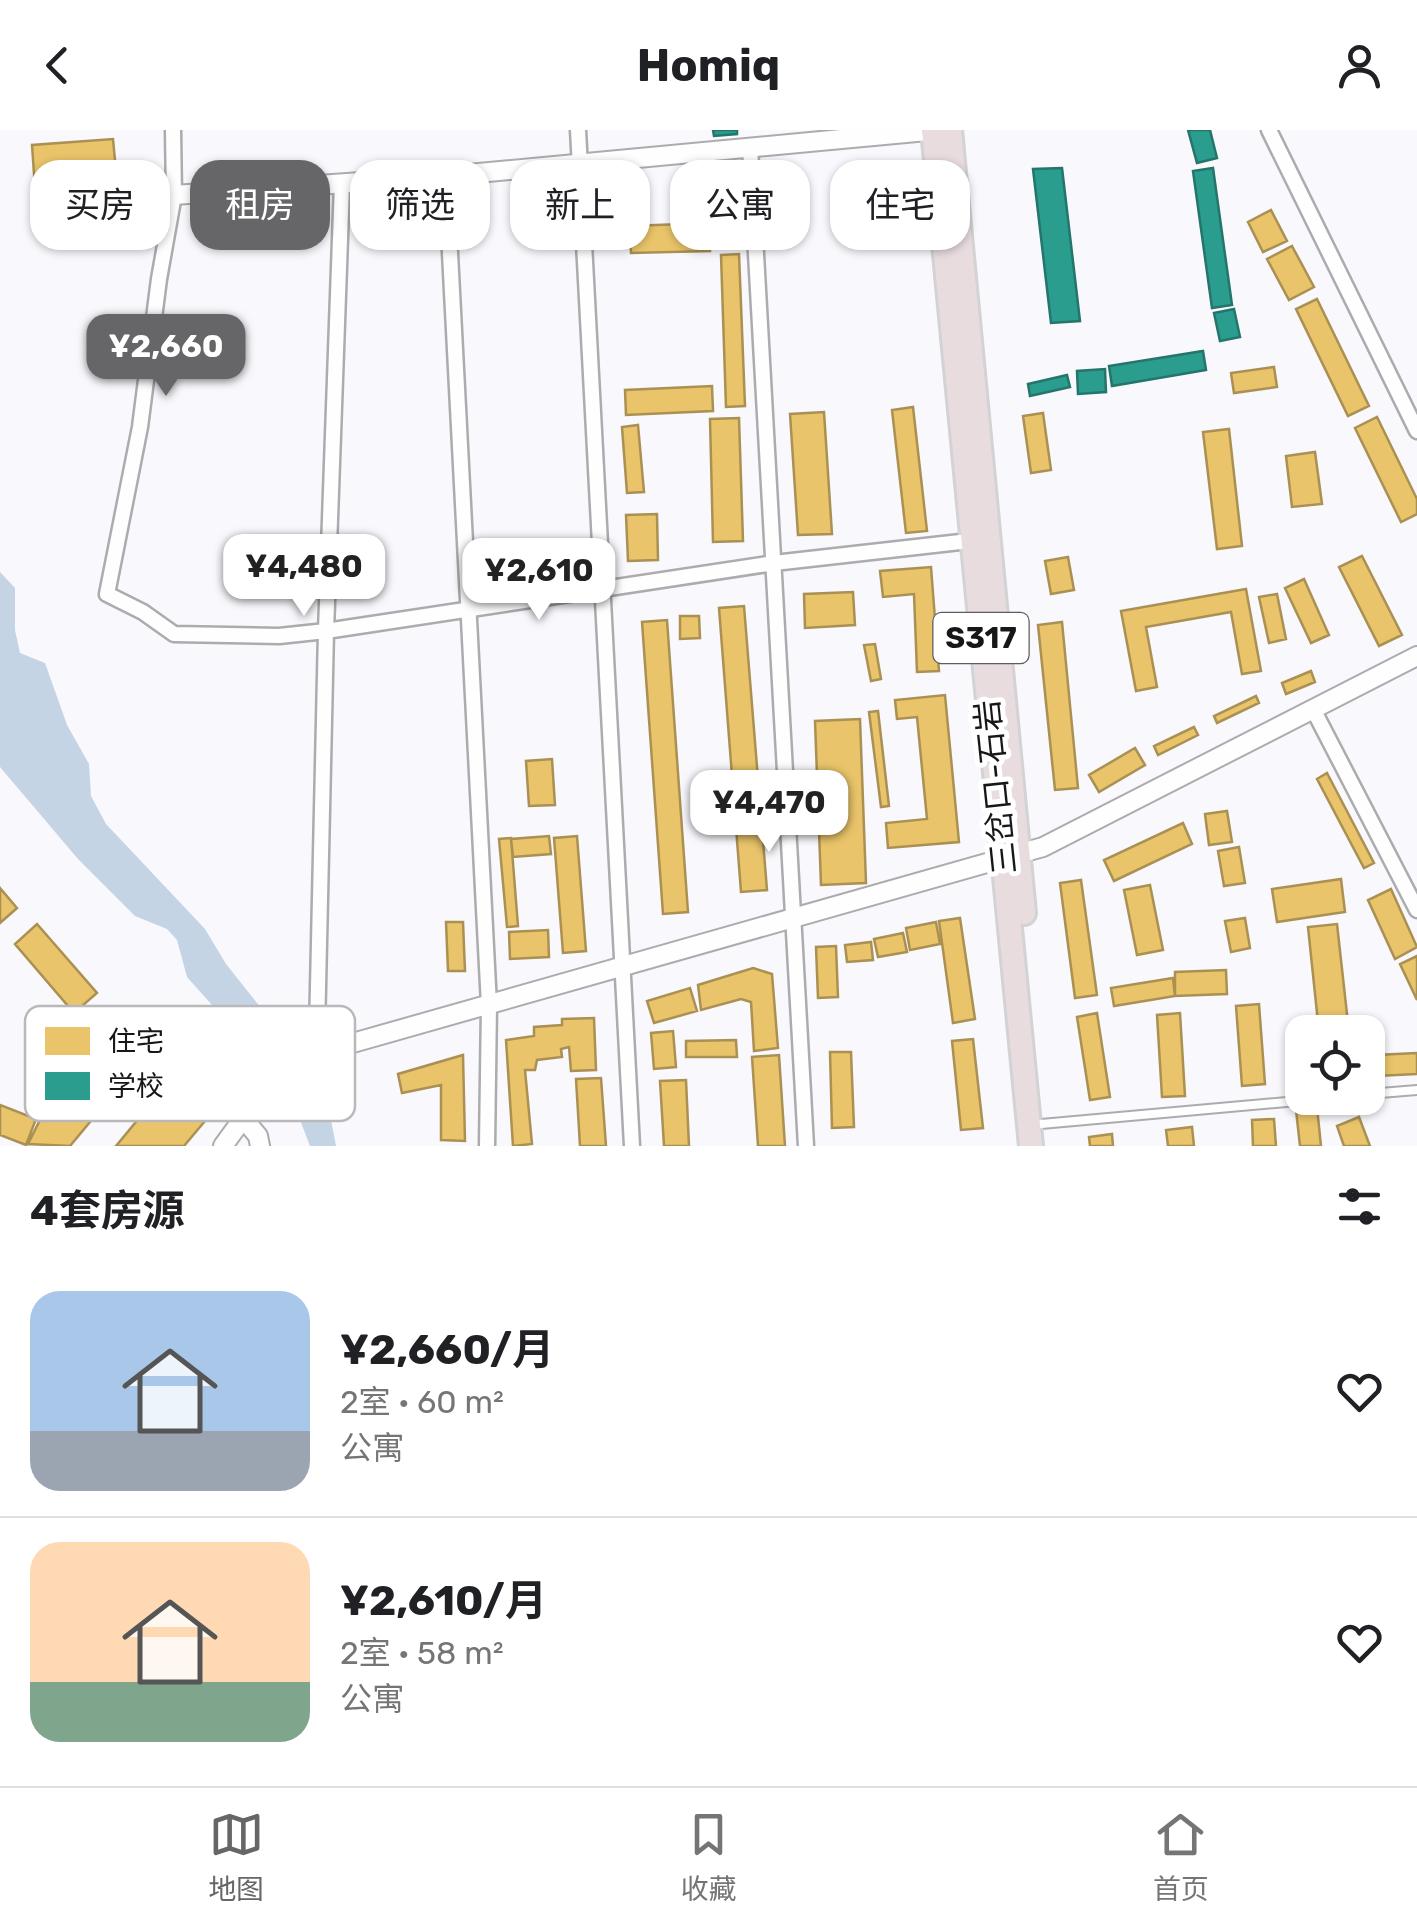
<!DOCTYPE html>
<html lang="zh">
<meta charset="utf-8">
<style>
:root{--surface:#fff;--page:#f2f2f2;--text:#202124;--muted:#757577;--line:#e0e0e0;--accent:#666669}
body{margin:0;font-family:Rubik,"Noto Sans SC",sans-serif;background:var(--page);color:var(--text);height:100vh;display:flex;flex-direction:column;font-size:38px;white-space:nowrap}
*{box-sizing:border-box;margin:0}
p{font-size:32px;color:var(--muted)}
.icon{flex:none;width:55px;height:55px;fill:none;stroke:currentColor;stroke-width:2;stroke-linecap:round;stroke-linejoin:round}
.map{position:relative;height:1016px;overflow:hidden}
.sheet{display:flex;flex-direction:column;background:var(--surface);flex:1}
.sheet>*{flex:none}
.banner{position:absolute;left:30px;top:30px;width:1358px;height:90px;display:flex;gap:20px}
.fabs{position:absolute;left:1285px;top:885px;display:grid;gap:20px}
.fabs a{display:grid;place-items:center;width:100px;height:100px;border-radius:20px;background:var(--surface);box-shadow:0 2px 8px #0004;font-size:50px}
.price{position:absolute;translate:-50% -85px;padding:0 22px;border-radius:20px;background:#fff;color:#222;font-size:32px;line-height:65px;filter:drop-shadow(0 2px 5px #0008)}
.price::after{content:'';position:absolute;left:50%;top:60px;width:30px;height:22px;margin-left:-15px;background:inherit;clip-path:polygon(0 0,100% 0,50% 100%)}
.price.on{background:var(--accent);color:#fff}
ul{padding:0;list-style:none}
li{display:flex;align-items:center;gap:30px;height:250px;padding:0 30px}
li+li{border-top:2px solid var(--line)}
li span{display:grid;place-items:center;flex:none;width:280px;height:200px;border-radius:30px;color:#555}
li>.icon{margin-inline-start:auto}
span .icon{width:120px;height:120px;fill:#fffc;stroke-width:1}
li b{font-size:42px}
h2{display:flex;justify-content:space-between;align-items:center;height:120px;padding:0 30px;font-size:42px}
.chip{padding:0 35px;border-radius:30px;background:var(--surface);box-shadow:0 2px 8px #0004;font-size:35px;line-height:90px}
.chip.on{background:var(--accent);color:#fff}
header{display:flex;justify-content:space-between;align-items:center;height:130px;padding:0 30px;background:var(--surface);font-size:45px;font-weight:700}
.menu{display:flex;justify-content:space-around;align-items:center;height:140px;border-top:2px solid var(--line);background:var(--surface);font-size:28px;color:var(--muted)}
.menu a{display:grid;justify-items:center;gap:5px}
.menu .on{color:var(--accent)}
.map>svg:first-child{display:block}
.water{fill:#c4d4e5}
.homes{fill:#e9c46a;stroke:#aa9052;stroke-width:2.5}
.schools{fill:#2a9d8f;stroke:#24756c;stroke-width:2.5}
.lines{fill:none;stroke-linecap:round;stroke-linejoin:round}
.service-casing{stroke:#acacaf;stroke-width:12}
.minor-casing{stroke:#acacaf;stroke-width:19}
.tertiary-casing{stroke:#acacaf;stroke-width:22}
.trunk-casing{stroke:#d3d3d5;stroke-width:28}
.service{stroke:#fefeff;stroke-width:8}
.minor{stroke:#fefeff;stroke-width:14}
.tertiary{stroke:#fefeff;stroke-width:18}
.trunk{stroke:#e8dcdf;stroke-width:22}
.labels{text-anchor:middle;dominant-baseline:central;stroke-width:10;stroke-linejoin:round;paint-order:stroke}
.shield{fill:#fff;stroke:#5d5d5e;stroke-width:2.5}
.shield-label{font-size:30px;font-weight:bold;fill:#171719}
.street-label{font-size:32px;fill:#171719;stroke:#fff}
.key{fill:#fff;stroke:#b9b9ba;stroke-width:2.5}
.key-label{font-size:28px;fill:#171719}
</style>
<header><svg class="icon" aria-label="back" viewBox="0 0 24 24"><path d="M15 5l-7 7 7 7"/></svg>Homiq<svg class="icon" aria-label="person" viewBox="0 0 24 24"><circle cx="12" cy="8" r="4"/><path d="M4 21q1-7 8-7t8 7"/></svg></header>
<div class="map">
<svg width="1417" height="1016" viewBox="0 0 1417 1016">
<rect width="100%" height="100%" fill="#f8f8fd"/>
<!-- water -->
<path class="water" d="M0,442L15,458V500L20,523L45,533L67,595L89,634L91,666L106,694L205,799L226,834L284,907L318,957L331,990L336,1016H310L295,977L256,931L246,913L187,847L177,810L167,799L135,786L78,729L0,637Z"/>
<!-- homes -->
<path class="homes" d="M113,9L117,52L35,58L32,15Z
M1271,80L1287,111L1263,122L1248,92Z
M709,93L710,121L631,123L630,96Z
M1292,116L1314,157L1289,170L1267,129Z
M739,124L745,276L726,277L721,125Z
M1317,169L1369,276L1348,286L1296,179Z
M1274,237L1277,257L1234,263L1231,243Z
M712,256L713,281L626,285L625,260Z
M913,277L927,401L906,403L892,280Z
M824,282L832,404L798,405L790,284Z
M1043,283L1051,340L1031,343L1023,286Z
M1377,287L1417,369V384L1401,392L1355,298Z
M739,288L743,411L713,412L710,289Z
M638,295L644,362L627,363L622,297Z
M1229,299L1242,416L1217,419L1203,302Z
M1315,322L1322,374L1292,377L1286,326Z
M657,384L658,430L628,431L626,385Z
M1362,426L1402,505L1379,516L1339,437Z
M1068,427L1074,460L1051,464L1045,431Z
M931,437L939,541L917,542L914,464L883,467L880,441Z
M1304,449L1329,505L1311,513L1285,458Z
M1246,459L1261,541L1242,544L1231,482L1146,497L1157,557L1136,561L1121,481Z
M853,462L855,495L805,498L804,464Z
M1277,464L1286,509L1269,513L1259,467Z
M744,476L767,760L741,762L719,478Z
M680,486H699L700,508L680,509Z
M667,490L688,782L663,784L642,492Z
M1062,492L1078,658L1055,660L1038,495Z
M875,514L881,549L871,551L864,515Z
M1311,541L1315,552L1286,564L1282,553Z
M945,565L959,712L888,718L886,693L927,689L917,587L897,589L895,570Z
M1256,566L1259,573L1217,593L1214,586Z
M878,581L889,676L881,677L869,582Z
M860,589L866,753L821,755L815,591Z
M1194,597L1198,605L1158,625L1154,616Z
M1135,618L1145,635L1099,662L1089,645Z
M552,629L555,675L529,676L526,631Z
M1327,643L1374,733L1364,738L1317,649Z
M1227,681L1232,712L1209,715L1205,684Z
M1183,693L1192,714L1114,751L1104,730Z
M549,706L551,724L513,727L511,709Z
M577,706L586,821L563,823L554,708Z
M511,708L518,796L507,797L499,709Z
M1239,717L1245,753L1224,756L1218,721Z
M1341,749L1345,782L1277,792L1272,759Z
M1081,750L1097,865L1075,868L1060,753Z
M1150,755L1163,820L1137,825L1124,760Z
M0,758L17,778L0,793Z
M1391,759L1417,817L1395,829L1368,770Z
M960,788L975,889L953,893L939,791Z
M1245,788L1250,818L1231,822L1225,791Z
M446,792H463L465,841H448Z
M936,792L940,814L910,820L906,798Z
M37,794L97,863L74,883L15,814Z
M1337,794L1349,902H1319L1308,797Z
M548,800L549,827L510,829L509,802Z
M903,803L907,822L878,827L874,809Z
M871,812L873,830L847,832L845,815Z
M836,816L838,867L818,868L816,817Z
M1417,826V870L1400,834Z
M753,838L772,844L778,918L754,921L751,872L741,869L701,880L698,855Z
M1226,840L1227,864L1175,866V842Z
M1173,848L1175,866L1114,876L1111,858Z
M690,858L697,881L654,893L647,871Z
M1259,874L1265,954L1242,956L1236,876Z
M1097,883L1110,967L1090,970L1077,887Z
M1180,883L1185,966L1162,967L1157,885Z
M594,888L596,940L571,941L569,917L561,919L562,927L537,930L535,940H525L532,1014L513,1016L506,910L534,906V897L562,895V889Z
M123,897L150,920L70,1016L28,1014L39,992Z
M673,901L676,937L654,939L651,903Z
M973,909L983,998L961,1000L952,911Z
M736,910L737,927H686V911Z
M830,922H851L854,997L832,998Z
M1417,923V944L1377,946L1376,925Z
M463,925L465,1011L441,1010V955L402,963L398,944Z
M779,925L785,1016H758L752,927Z
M601,948L606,1016H580L576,949Z
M686,950L689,1016H664L660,951Z
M164,958L205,991L184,1016H116Z
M0,975L36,989L26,1015L0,1005Z
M1317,977L1321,1016H1300L1296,980Z
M1359,987L1370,1016H1344L1337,996Z
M1274,989L1276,1016H1253L1252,990Z
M1192,997L1194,1016H1168L1166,1000Z
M1112,1004L1113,1016H1090L1089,1007Z"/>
<!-- schools -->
<path class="schools" d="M713,0H737V4L714,6Z
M1188,0H1210L1217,28L1197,33Z
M1062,38L1080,191L1051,193L1033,39Z
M1213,38L1232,175L1212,178L1193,41Z
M1234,179L1240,207L1220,211L1214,183Z
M1203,221L1206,240L1112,256L1109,236Z
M1105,239L1106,262L1078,264L1077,241Z
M1067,245L1070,257L1030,266L1028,254Z"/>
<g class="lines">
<!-- service casing -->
<g class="service-casing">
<path id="service" d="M1368,964L1417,960
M1041,994L1331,968"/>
</g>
<!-- minor casing -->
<g class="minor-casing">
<path id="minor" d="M173,0L174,65L159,149L140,297L107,464L143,482L174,504L279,506L326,501L774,433L978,410
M578,0L632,1016
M1269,0L1417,301
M750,17L806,1016
M446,46L489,875L487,1016
M1313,579L1417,780
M321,922L317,902L326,501L342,53"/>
</g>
<!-- tertiary casing -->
<g class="tertiary-casing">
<path id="tertiary" d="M174,65L446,46L938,0
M243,988L258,1006L260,1016
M223,1016C250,978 276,941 321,922L1043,717L1417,526"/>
</g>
<!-- trunk casing -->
<g class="trunk-casing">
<path id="trunk" d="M933,0L1031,1016
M950,0L1024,783"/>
</g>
<!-- service -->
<use href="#service" class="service"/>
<!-- minor -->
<use href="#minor" class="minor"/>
<!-- tertiary -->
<use href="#tertiary" class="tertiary"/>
<!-- trunk -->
<use href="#trunk" class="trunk"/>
</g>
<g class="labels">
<!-- shield labels -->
<rect class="shield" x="933.5" y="483" width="95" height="50" rx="8"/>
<g class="shield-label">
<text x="981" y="508">S317</text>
</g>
<!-- street labels -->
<g class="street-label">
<text transform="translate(996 657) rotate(-96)">三岔口-石岩</text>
</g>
</g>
<!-- legend -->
<rect x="25" y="876" width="330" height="115" rx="15" class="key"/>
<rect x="45" y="897" width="45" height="28" fill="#e9c46a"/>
<rect x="45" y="942" width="45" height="28" fill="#2a9d8f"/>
<g class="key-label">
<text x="108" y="921">住宅</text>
<text x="108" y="966">学校</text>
</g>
</svg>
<div class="fabs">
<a><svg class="icon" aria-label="locate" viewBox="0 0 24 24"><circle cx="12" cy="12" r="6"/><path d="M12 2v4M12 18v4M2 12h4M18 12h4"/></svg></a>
</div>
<b class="price on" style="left:166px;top:269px">¥2,660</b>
<b class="price" style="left:304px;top:489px">¥4,480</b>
<b class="price" style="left:539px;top:493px">¥2,610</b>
<b class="price" style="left:769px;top:725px">¥4,470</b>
<div class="banner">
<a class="chip">买房</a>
<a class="chip on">租房</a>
<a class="chip">筛选</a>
<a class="chip">新上</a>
<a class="chip">公寓</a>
<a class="chip">住宅</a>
</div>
</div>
<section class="sheet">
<h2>4套房源<svg class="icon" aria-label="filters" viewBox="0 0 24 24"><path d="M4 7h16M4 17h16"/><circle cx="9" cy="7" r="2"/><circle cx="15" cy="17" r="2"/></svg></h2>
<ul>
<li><span style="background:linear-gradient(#a9c7e8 70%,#9aa5b1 0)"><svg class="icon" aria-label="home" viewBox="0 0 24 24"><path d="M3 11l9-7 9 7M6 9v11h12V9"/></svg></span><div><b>¥2,660/月</b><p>2室 · 60 m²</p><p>公寓</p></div><svg class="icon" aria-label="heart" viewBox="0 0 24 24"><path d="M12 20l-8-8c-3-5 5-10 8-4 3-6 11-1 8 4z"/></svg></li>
<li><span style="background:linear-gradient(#ffd9b3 70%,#7fa58c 0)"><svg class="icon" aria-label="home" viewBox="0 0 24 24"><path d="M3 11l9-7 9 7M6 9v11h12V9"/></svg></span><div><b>¥2,610/月</b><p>2室 · 58 m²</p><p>公寓</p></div><svg class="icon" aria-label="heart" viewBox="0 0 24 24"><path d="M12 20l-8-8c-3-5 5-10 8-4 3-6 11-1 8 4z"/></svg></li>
</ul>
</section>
<nav class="menu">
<a class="on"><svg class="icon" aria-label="map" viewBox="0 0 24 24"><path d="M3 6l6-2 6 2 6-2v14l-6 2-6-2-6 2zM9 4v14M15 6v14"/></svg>地图</a>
<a><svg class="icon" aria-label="saved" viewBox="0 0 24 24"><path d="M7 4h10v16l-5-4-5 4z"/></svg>收藏</a>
<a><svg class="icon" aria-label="home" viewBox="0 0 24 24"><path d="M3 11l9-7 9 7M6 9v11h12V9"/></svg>首页</a>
</nav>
